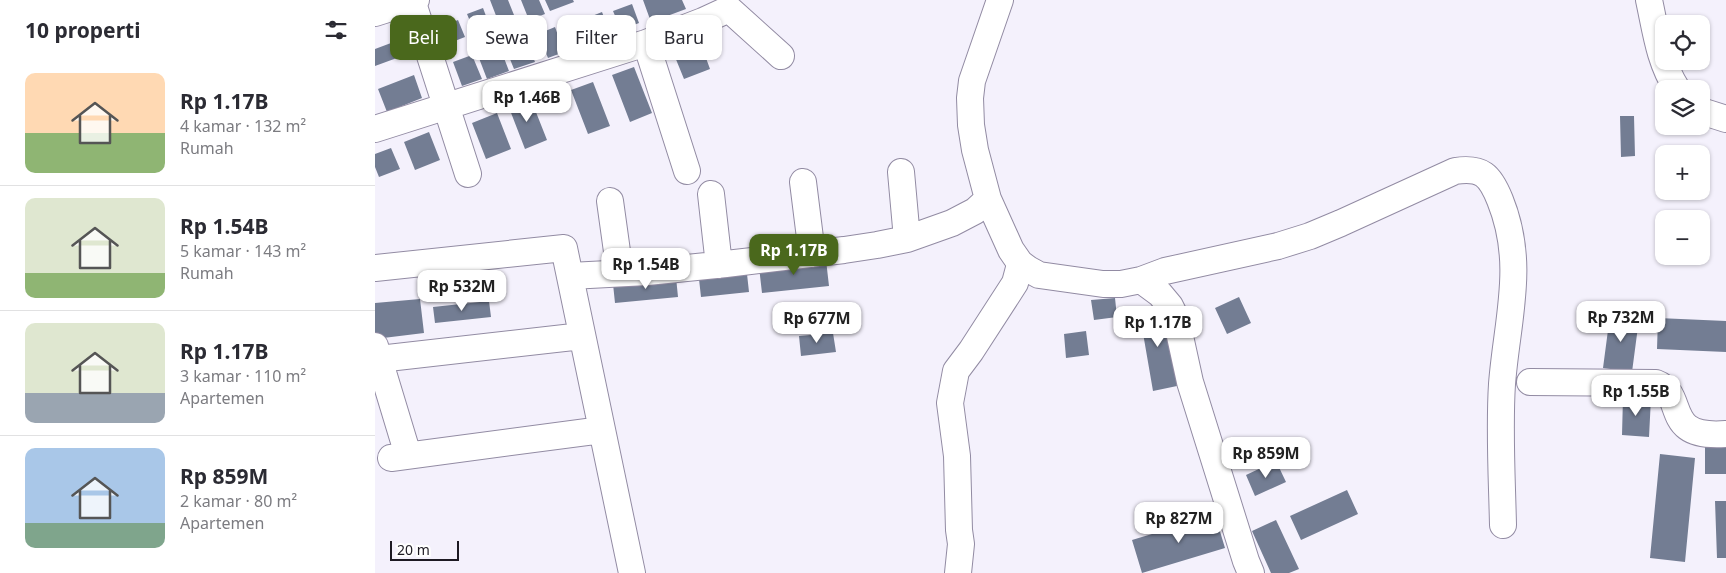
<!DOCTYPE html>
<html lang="id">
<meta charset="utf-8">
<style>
:root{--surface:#fff;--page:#f7f7f7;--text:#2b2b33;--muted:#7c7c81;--line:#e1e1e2;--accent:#4a681c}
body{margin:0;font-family:"Noto Sans",sans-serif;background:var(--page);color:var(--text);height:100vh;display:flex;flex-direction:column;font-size:19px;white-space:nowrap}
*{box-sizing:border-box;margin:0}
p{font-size:16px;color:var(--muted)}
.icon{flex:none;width:28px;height:28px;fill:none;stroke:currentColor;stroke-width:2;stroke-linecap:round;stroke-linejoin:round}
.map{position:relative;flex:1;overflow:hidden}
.details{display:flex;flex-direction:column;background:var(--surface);width:375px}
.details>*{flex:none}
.top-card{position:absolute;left:15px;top:15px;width:475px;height:45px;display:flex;gap:10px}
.controls{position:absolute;left:1280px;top:15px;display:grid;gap:10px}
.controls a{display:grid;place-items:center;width:55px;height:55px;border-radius:10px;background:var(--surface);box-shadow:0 1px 4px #0004;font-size:25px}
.scale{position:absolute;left:15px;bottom:12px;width:69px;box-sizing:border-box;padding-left:5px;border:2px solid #1d1a23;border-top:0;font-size:14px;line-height:18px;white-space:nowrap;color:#1d1a23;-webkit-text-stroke:4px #fff;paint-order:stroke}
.price{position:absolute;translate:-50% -42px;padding:0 11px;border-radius:10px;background:#fff;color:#222;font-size:16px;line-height:32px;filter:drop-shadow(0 1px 2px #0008)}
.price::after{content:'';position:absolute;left:50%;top:30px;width:15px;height:11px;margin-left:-8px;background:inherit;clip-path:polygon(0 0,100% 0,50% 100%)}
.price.on{background:var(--accent);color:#fff}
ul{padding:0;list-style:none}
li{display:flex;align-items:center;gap:15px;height:125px;padding:0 25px}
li+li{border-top:1px solid var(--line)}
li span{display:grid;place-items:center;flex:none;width:140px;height:100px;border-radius:10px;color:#555}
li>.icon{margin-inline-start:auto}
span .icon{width:60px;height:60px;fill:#fffc;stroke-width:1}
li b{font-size:21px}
h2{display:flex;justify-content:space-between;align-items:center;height:60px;padding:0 25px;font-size:21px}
.pill{padding:0 18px;border-radius:10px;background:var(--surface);box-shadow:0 1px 4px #0004;font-size:18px;line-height:45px}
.pill.on{background:var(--accent);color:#fff}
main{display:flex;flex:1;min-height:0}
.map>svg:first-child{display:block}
.building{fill:#737d93}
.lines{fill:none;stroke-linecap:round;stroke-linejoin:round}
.street-casing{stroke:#928ba3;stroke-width:28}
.street{stroke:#fff;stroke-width:26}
</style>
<main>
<section class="details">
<h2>10 properti<svg class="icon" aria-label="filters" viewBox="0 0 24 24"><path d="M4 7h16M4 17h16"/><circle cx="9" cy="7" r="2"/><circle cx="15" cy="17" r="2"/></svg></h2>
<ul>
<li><span style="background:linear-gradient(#ffd9b3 60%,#8fb573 0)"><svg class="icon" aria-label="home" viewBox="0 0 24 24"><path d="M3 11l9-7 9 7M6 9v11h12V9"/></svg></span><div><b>Rp 1.17B</b><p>4 kamar · 132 m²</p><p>Rumah</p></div></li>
<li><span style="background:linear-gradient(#dfe7d0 75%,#8fb573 0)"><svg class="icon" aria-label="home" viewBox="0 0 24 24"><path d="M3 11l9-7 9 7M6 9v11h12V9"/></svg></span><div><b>Rp 1.54B</b><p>5 kamar · 143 m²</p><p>Rumah</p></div></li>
<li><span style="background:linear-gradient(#dfe7d0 70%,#9aa5b1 0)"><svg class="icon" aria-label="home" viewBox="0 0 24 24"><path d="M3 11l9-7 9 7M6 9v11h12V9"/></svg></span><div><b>Rp 1.17B</b><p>3 kamar · 110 m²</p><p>Apartemen</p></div></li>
<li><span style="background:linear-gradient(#a9c7e8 75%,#7fa58c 0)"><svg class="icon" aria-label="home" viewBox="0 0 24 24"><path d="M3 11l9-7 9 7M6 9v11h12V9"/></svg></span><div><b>Rp 859M</b><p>2 kamar · 80 m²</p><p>Apartemen</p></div></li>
</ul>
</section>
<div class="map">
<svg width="1351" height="573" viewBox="0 0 1351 573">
<rect width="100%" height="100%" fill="#f4f1fc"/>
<!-- building -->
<path class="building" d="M115,0H133L141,20L125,26Z
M146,0H164L170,14L154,20Z
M170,0H198L199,2L175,11Z
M268,0H307L311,9L276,22Z
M257,4L264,23L246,30L238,11Z
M108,8L117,32L102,38L92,14Z
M227,12L235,33L220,39L212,18Z
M204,18L213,42L197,48L188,25Z
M83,20L90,37L72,44L66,27Z
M180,27L189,52L173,58L163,34Z
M149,34L160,62L139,69L128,42Z
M24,40L30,55L0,66V49Z
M124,45L134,71L112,79L102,53Z
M327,47L335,69L309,79L300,57Z
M97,55L107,79L87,86L78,62Z
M259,67L277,113L255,122L237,75Z
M39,75L47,98L12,112L3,89Z
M218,82L235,126L213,134L196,90Z
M155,97L172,140L150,149L133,105Z
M122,113L136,149L111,159L97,123Z
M1245,116H1259L1260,156L1246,157Z
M54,132L65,160L40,170L29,142Z
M16,148L25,169L4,177L0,167V154Z
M451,260L454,286L387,293L384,267Z
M371,265L374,292L326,297L323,270Z
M301,277L303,297L240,303L238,284Z
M864,297L876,323L852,334L840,308Z
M740,298L742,317L719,320L716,300Z
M45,299L49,333L0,339V303Z
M114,301L116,317L60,323L58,307Z
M788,306L802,386L778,391L764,310Z
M1235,315L1264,319L1257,372L1228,368Z
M1283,318L1351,321V352L1282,349Z
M711,331L714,355L691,358L689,334Z
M458,333L461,352L426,356L424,336Z
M1248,397L1276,398L1274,437L1247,435Z
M1330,437L1351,438V474H1330Z
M1285,454L1320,458L1310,562L1275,558Z
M901,461L911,482L880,496L871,475Z
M972,490L983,514L926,540L915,516Z
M1340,501H1351V558H1342Z
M840,515L850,548L767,573L757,540Z
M901,520L924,569L914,573H896L877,531Z"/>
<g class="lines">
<!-- street casing -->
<g class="street-casing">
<path id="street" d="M37,0L93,174
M625,0L597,81L595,98L596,125L600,150L613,199L636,250L645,263L653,269L664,275L728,284H746L766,280L790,271L903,246L935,236L966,223L1080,171C1107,167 1115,175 1125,200C1151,264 1132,319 1127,384C1124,430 1127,479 1128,525
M1274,0C1281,32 1284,61 1302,89
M0,13L41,0
M271,43L312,171
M1326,111L1351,119
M0,129L271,43L328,21L354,9L406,56
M526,172L532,239
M428,182L437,254
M336,194L344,265
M235,201L245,273
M0,268L189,248L257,573
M195,276L272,272L351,264L469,250L502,245L532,239L577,223L600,211L613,199
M766,280L785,294L795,306L801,318L815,382L871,561L876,573
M0,346L33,455
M4,359L207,336
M1155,382L1281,383C1313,395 1285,439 1351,434
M16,458L227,430
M583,573L586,544L584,530L582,456L575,403L581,371L596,351L640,283L644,268L649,266"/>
</g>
<!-- street -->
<use href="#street" class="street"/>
</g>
</svg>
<div class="controls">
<a><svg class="icon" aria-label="locate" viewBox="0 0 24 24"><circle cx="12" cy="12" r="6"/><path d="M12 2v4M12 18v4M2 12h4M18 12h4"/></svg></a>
<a><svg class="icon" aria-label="layers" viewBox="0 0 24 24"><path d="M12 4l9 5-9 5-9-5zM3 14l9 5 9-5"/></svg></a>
<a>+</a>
<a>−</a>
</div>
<div class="scale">20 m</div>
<b class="price" style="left:152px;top:123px">Rp 1.46B</b>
<b class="price on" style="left:419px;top:276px">Rp 1.17B</b>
<b class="price" style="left:271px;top:290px">Rp 1.54B</b>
<b class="price" style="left:87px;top:312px">Rp 532M</b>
<b class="price" style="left:1246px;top:343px">Rp 732M</b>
<b class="price" style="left:442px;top:344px">Rp 677M</b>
<b class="price" style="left:783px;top:348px">Rp 1.17B</b>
<b class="price" style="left:1261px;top:417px">Rp 1.55B</b>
<b class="price" style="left:891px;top:479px">Rp 859M</b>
<b class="price" style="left:804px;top:544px">Rp 827M</b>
<div class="top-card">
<a class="pill on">Beli</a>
<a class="pill">Sewa</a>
<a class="pill">Filter</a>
<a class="pill">Baru</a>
</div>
</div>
</main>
